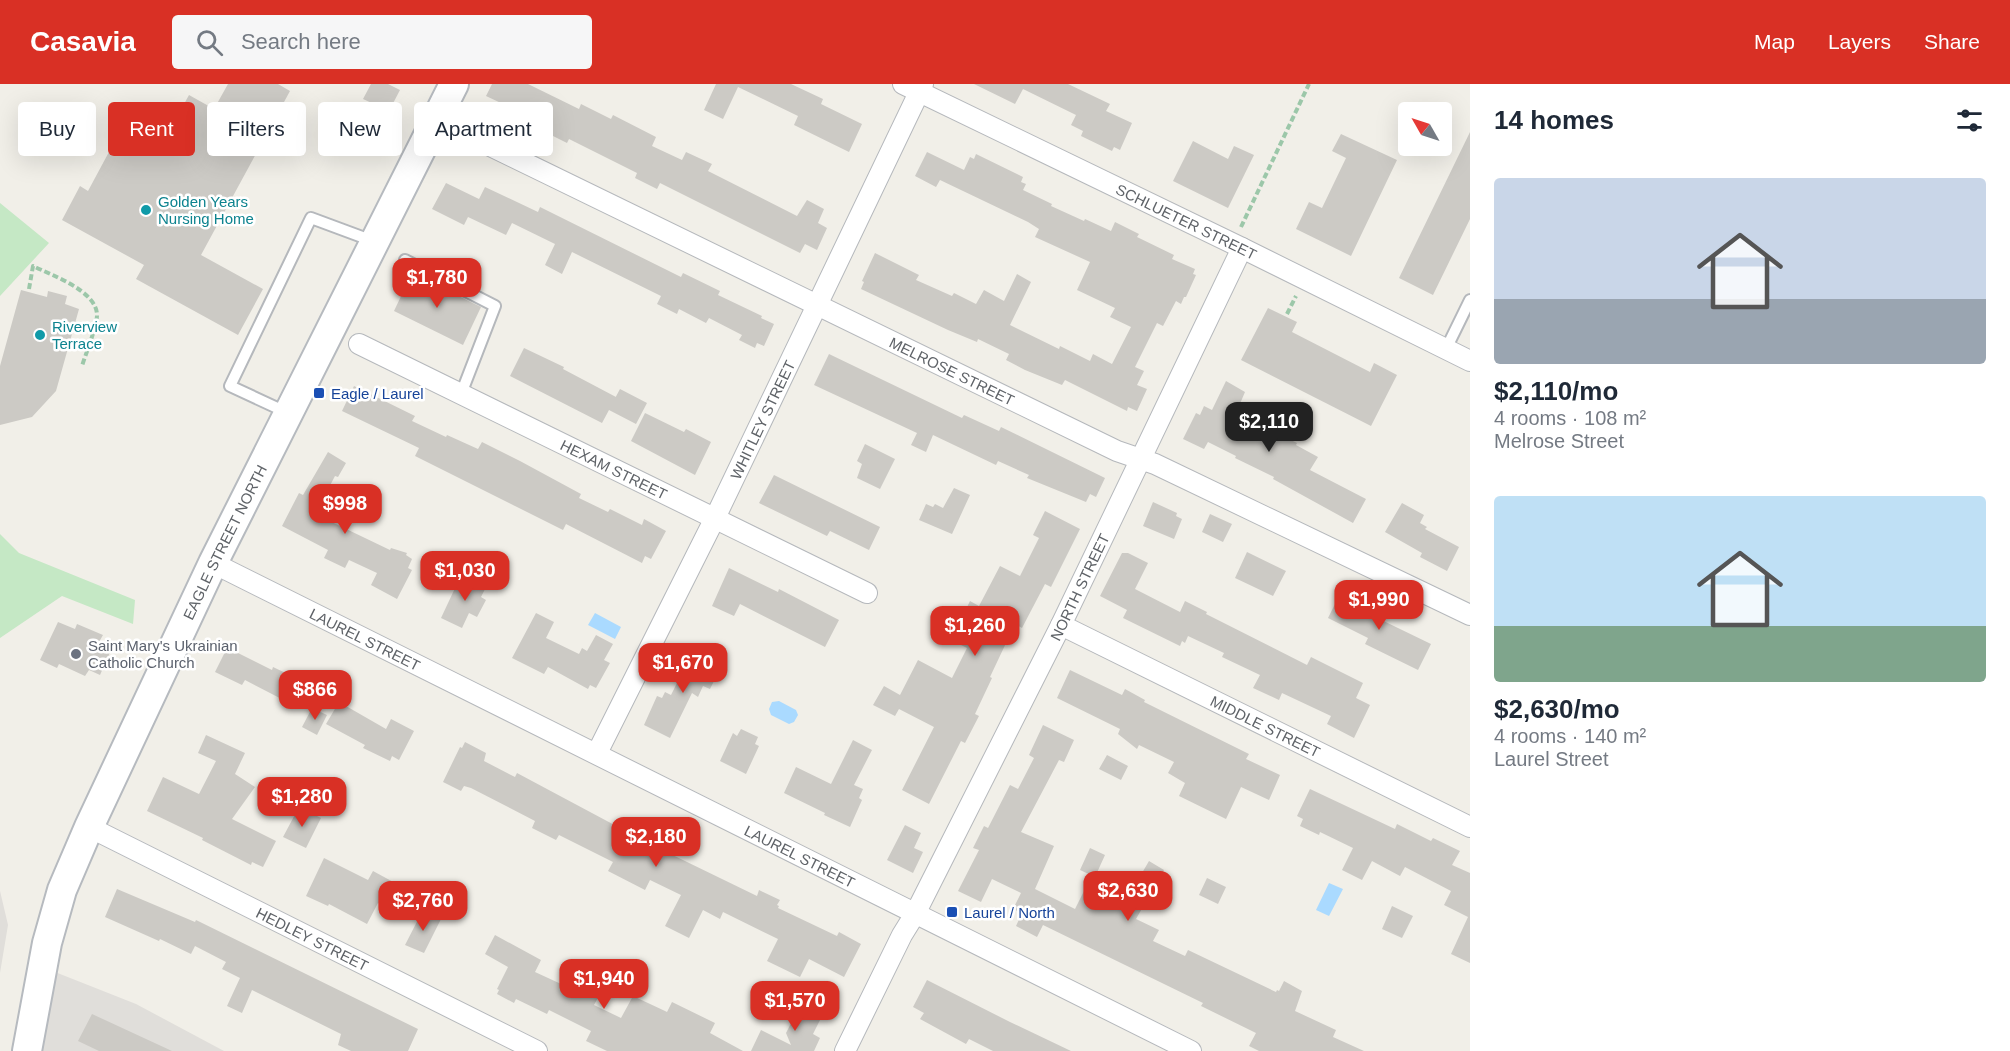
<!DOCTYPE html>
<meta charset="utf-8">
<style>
:root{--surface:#fff;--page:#f6f6f7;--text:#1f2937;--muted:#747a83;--accent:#d93025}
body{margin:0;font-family:Arial,sans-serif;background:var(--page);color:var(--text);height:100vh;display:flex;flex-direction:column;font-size:22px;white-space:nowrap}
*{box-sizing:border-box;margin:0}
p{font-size:20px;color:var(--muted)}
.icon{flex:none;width:33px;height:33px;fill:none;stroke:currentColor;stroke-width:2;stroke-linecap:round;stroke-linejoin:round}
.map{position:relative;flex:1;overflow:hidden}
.panel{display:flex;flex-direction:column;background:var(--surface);width:540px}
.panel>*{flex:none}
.hud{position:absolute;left:18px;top:18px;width:570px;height:54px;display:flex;gap:12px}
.needle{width:39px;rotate:309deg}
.tools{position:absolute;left:1398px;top:18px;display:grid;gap:12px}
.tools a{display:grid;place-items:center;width:54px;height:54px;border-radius:6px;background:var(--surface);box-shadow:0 6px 24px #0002;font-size:30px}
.price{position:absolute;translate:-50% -51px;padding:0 14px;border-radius:12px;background:var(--accent);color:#fff;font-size:20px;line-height:39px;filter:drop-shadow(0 2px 3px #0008)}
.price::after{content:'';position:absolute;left:50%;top:36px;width:18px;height:14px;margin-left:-9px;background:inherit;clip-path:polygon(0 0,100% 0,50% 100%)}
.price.active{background:#222;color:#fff}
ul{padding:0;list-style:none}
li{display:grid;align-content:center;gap:12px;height:318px;padding:0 24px}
li span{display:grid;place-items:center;height:186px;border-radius:6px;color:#555}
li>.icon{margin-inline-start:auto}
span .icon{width:108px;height:108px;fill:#fffc;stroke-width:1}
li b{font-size:26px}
h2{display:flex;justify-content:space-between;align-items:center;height:72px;padding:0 24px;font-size:26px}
.pill{padding:0 21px;border-radius:6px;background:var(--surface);box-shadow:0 6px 24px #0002;font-size:21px;line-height:54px}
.pill.active{background:var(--accent);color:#fff}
header{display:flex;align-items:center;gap:36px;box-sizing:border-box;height:84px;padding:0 30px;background:var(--accent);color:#fff}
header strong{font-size:28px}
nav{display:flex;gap:33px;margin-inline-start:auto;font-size:21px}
.search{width:420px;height:54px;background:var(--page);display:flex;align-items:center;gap:15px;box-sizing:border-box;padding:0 21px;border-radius:6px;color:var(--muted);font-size:22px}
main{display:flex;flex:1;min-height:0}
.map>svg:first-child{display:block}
.industrial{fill:#e0deda}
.green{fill:#c5e8c5}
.water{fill:#aadaff}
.building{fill:#cccac5}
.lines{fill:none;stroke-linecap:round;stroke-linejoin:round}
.service-casing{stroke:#b5b8bc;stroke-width:14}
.minor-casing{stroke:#b5b8bc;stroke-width:22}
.secondary-casing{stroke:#b6babf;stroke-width:32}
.path{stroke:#9cc7a9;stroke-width:4;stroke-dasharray:6 3;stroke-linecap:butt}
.service{stroke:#fff;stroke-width:10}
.minor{stroke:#fff;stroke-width:20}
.secondary{stroke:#fff;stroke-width:28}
.culture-dot{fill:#0f9aa8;stroke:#fff;stroke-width:2}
.transit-dot{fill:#1a4fb4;stroke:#fff;stroke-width:2}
.worship-dot{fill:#6b7280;stroke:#fff;stroke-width:2}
.labels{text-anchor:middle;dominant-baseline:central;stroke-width:5;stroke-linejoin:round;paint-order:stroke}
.culture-label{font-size:15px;fill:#0d838f;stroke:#fff;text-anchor:start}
.street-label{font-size:15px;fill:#5f6368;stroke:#fff}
.transit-label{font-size:15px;fill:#164399;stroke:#fff;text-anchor:start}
.worship-label{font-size:15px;fill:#5b616d;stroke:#fff;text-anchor:start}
</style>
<header>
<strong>Casavia</strong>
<div class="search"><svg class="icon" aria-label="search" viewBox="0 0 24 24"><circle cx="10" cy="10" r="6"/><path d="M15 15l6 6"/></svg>Search here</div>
<nav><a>Map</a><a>Layers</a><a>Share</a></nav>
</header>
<main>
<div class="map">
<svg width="1470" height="967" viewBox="0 0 1470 967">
<rect width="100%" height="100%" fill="#f1efe8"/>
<!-- industrial -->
<path class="industrial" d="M0,807L8,841L0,889Z
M55,888L136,920L224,967H42Z"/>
<!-- green -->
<path class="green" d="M0,119L49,159L0,212Z
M0,450L19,469L135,516L133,540L62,512L0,554Z"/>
<!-- water -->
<path class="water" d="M595,529L621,543L615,555L588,541Z
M779,617L796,626L798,631L794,638L789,640L771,631L769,625L772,618Z
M1329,799L1343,805L1329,832L1316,826Z"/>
<!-- building -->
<path class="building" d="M228,0H278L290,7L201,171L263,205L238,251L136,195L144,181L62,136L80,102L88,107L117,53L110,49L127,18L172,42L189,11L214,25Z
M371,0H388L400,6L389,27L363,15Z
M492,0H528L579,25L581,20L611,35L613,31L656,53L652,62L682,76L686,68L712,80L708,87L797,132L807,116L824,125L818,139L827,144L817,166L805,160L800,169L660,99L657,105L635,94L637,89L569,55L567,59L521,36L524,30L486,12Z
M716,0H791L823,15L821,20L862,40L849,68L794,41L798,32L738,3L723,35L704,26Z
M974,0H1068L1110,20L1106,27L1132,39L1120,66L1114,63L1112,67L1081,52L1083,47L1071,41L1076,31L1023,5L1015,20Z
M1470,48V135L1433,211L1399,194Z
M1341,50L1397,76L1351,172L1296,145L1309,118L1322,124L1346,74L1332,67Z
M1193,57L1228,75L1234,62L1254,71L1228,124L1173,97Z
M927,68L964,86L970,73L974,75L976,70L1023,93L1021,98L1026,100L1023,106L1052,120L1051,122L1084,137L1085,135L1111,147L1115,138L1139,150L1137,153L1174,171L1172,175L1195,185L1193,190L1196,191L1186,213H1184L1181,220L1176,217L1163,242L1157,239L1135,283L1144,287L1137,301L1147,305L1137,327L1128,323L1127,327L1065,296L1062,301L1025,286L1006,276L1009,270L978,255L977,258L948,246L861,205L864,198L862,197L875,169L919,191L916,196L952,212L954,209L976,220L984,206L1004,217L1017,190L1031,198L1010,241L1059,265L1060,262L1090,277L1093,270L1112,280L1131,243L1110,233L1115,224L1077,206L1090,178L1035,153L1039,145L1028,138L940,96L936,103L915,92Z
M446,99L479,115L485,103L538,128L540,123L681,193L683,189L720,207L718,211L762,232L761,234L774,240L764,262L757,259L755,264L739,256L742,251L709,234L706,239L679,225L677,230L657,220L661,212L572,168L562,190L545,181L555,160L512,139L506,151L468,133L464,141L432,125Z
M412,189L481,223L463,261L394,227Z
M21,206L47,213L48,207L67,212L65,220L79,225L56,307L32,333L0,341V282Z
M1268,224L1297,238L1292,248L1370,288L1374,279L1397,291L1371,342L1241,276Z
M524,264L564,283L563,285L616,313L613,318L620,305L647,319L636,340L609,326L602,339L510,292Z
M829,270L962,334L964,331L999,347L1001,343L1105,394L1096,413L1090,410L1086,418L1027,394L1029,391L998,377L996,381L933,351L926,368L911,361L917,349L814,301Z
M1226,297L1245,308L1236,329L1297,359L1296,361L1318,373L1310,386L1366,415L1353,439L1273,395L1274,393L1235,374L1236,372L1208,358L1204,365L1183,355L1196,329L1200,331L1204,322L1212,326Z
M354,302L415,332L412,337L446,353L447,351L478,365L482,358L520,377L581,410L579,414L608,428L610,425L642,441L644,435L666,447L651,475L645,472L642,479L566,440L563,446L415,372L419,364L342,327Z
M645,329L684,348L686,345L711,358L695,391L631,357Z
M865,360L895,375L880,405L857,394L862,380L857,377Z
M328,368L346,379L338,393L335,392L315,430L390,466L391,464L407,469L406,471L412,475L408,484L412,486L397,515L371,501L377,489L349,476L345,484L324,474L328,466L282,442L299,409L303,411Z
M774,391L880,443L869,466L830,447L827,452L759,419Z
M954,404L970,411L952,450L919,436L926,420L933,423L935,420L943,424Z
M1153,418L1177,429L1176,432L1182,435L1174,455L1143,442Z
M1402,419L1424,431L1420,439L1427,443L1425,445L1459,463L1447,487L1420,473L1422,469L1385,448Z
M1045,427L1080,445L1051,503L1045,500L1022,544L1015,540L990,593L992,594L975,630L979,632L965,659L961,657L929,720L902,706L934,643L899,625L895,632L873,621L884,602L900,611L918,576L952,594L967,564L951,556L970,517L979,522L1000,482L1020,492L1039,454L1033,451Z
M1210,430L1232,440L1223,458L1202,448Z
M1247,468L1286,487L1273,512L1235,494Z
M1122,469H1128L1148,479L1135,505L1180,528L1185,517L1207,528L1206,530L1307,581L1311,573L1363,599L1356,614L1370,621L1354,654L1327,640L1331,632L1282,609L1279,616L1253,604L1260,591L1222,573L1224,569L1188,552L1185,559L1182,557L1180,562L1123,534L1127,526L1100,512Z
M729,484L778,508L779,505L839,536L825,563L740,520L734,532L712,522Z
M467,491L487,501L481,513L486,516L477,533L469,529L462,544L441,534L456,502L460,504Z
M1342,506L1372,520L1367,529L1431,560L1418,586L1365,560L1368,554L1328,534Z
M536,529L554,538L546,554L579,570L582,564L587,567L596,551L613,560L604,576L610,579L596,604L590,601L588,605L548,583L544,590L512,574Z
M58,538L75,545L77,540L103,551L99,558L112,564L100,591L89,586L85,592L59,580L57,584L40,576Z
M226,566L235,570L236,568L272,586L273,583L296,594L293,601L309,609L301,625L245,596L242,601L215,588Z
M697,566L723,579L710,605L703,602L698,613L692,609L670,654L644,641L657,612L662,614L665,608L671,611L687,579L690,581Z
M1070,586L1122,611L1125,605L1145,616L1144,618L1249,670L1246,675L1280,691L1269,716L1241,703L1226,735L1179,712L1185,699L1168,689L1174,678L1139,661L1137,665L1118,650L1120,645L1057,614Z
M339,618L386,645L391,635L414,647L399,676L392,672L390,677L363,664L365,661L326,640Z
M312,624L327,631L317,651L302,643Z
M1043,641L1074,656L1064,678L1059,676L1021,748L1054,762L1035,805L1075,825L1084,807L1121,825L1149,777L1164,786L1136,835L1159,846L1153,857L1185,872L1188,866L1276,908L1277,906L1279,907L1284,897L1302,907L1295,927L1336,946L1333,953L1364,967H1259L1249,962L1256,949L1201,922L1203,919L1043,841L1037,853L1016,842L1022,829L1013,825L1021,809L992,795L981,818L958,807L979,766L973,764L984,742L988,744L1010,701L1018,705L1034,674L1029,671Z
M741,645L758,653L755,660L759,662L746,690L720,677L733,649L737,652Z
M206,651L245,669L235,690L255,703L232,735L276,757L263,783L252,778L251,781L202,756L203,754L147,727L163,693L199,710L216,677L198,669Z
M853,656L872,666L854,701L863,705L859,714L862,716L850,743L824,731L825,729L784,709L796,683L831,700Z
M465,658L486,669L484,677L515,693L517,689L650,760L757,812L759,806L780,816L777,821L779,822L778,824L837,852L839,848L861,860L844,893L809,875L800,893L767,877L778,855L723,828L720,835L703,826L689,854L665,842L681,811L650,796L645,806L608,787L613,778L559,751L556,756L532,744L535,737L471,704L464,702L461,707L443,698L460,663L462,664Z
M1107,671L1128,682L1121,696L1099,685Z
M1310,705L1395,745L1397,740L1431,757L1433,754L1460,767L1452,781L1470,789V879L1451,870L1468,833L1444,821L1451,807L1405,783L1400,792L1372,777L1362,796L1342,786L1353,764L1320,748L1319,751L1300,742L1303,735L1297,732Z
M299,723L321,734L306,764L283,753Z
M905,741L921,749L914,764L923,768L913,789L887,776Z
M1090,764L1105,771L1095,793L1080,786Z
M324,774L368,796L373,787L419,812L408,834L378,819L367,840L329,820L328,822L306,812Z
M1207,794L1226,803L1218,820L1199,811Z
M117,805L195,838L196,836L418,945L408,967H351L338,961L341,950L252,906L242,929L227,922L240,894L222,885L226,878L195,862L191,870L160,855L159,857L105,833Z
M1392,822L1413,832L1402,854L1382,845Z
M423,826L441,835L424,869L405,861Z
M495,851L541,876L535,888L572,905L577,896L601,908L594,921L621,934L633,912L665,927L667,928L672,918L715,939L710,949L743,967H607L586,957L591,947L549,926L547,930L516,915L514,919L497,910L499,906L497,905L508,883L485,870Z
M927,896L1010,938L1071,967H993L969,955L966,960L920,935L924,929L913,923Z
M804,914L826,924L813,950L820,954L814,967H751L761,946L791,961L786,949Z
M92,930L172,967H99L78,957Z"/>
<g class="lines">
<!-- service casing -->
<g class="service-casing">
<path id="service" d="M405,176L495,222L461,310
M1446,265L1470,216
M286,328L230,302L311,134L373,157"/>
</g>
<!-- minor casing -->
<g class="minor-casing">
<g id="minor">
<path id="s1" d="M903,0L1242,164L1470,277"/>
<path id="s2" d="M437,36L1117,367L1155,380L1470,531"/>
<path id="s3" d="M359,260L867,509"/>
<path id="s4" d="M213,479L1191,967"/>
<path id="s5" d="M1061,541L1470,743"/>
<path id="s6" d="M597,669L715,434L923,0"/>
<path id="s7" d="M89,743L537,967"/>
<path id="s8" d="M845,967L902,851L915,830L1061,541L1242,164"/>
</g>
</g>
<!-- secondary casing -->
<g class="secondary-casing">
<g id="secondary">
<path id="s9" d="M27,967L47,859L62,806L89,743L213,479L454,0"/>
</g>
</g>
<!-- path -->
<path class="path" d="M1241,143L1309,0
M29,205L33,182C51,191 98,207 97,232C96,245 86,269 82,282
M1287,230L1296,212"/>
<!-- service -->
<use href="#service" class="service"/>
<!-- minor -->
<use href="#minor" class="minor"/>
<!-- secondary -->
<use href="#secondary" class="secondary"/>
</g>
<!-- markers -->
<g class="culture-dot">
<circle cx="146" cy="126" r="6"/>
<circle cx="40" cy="251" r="6"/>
</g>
<g class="transit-dot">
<rect x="313" y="303" width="12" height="12" rx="3"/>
<rect x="946" y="822" width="12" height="12" rx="3"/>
</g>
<circle class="worship-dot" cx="76" cy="570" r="6"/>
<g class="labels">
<!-- culture labels -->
<g class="culture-label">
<text x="158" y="117">Golden Years<tspan x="158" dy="17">Nursing Home</tspan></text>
<text x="52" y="242">Riverview<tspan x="52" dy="17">Terrace</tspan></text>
</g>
<!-- street labels -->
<g class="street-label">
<text stroke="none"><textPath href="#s1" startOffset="315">SCHLUETER STREET</textPath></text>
<text stroke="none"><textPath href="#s2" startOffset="573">MELROSE STREET</textPath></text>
<text stroke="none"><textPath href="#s6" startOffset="372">WHITLEY STREET</textPath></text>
<text stroke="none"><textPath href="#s3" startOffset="284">HEXAM STREET</textPath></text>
<text stroke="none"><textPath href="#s9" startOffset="549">EAGLE STREET NORTH</textPath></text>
<text stroke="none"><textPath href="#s8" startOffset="520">NORTH STREET</textPath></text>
<text stroke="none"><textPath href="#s4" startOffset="170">LAUREL STREET</textPath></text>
<text stroke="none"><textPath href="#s5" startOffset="228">MIDDLE STREET</textPath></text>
<text stroke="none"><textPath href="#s4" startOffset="656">LAUREL STREET</textPath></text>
<text stroke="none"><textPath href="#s7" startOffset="250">HEDLEY STREET</textPath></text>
</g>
<!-- transit labels -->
<g class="transit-label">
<text x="331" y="309">Eagle / Laurel</text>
<text x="964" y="828">Laurel / North</text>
</g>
<!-- worship labels -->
<g class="worship-label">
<text x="88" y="561">Saint Mary's Ukrainian<tspan x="88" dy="17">Catholic Church</tspan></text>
</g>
</g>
</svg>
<div class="tools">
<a><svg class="needle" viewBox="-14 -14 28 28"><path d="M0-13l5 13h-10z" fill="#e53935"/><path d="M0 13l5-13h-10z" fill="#747a83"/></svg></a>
</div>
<b class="price" style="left:437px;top:225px">$1,780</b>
<b class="price active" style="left:1269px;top:369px">$2,110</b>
<b class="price" style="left:345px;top:451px">$998</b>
<b class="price" style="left:465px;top:518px">$1,030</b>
<b class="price" style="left:1379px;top:547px">$1,990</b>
<b class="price" style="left:975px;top:573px">$1,260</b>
<b class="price" style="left:683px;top:610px">$1,670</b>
<b class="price" style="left:315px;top:637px">$866</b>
<b class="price" style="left:302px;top:744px">$1,280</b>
<b class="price" style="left:656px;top:784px">$2,180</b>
<b class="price" style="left:1128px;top:838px">$2,630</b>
<b class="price" style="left:423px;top:848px">$2,760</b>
<b class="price" style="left:604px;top:926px">$1,940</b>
<b class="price" style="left:795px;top:948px">$1,570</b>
<div class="hud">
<a class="pill">Buy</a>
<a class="pill active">Rent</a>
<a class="pill">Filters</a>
<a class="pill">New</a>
<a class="pill">Apartment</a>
</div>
</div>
<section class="panel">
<h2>14 homes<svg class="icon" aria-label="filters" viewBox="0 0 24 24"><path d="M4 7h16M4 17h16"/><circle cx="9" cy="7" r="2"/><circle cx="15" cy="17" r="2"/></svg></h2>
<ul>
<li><span style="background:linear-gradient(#c9d6e8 65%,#9aa5b1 0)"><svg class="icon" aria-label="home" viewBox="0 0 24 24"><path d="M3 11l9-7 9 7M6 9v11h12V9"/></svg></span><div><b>$2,110/mo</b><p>4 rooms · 108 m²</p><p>Melrose Street</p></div></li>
<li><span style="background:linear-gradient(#bfe0f5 70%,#7fa58c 0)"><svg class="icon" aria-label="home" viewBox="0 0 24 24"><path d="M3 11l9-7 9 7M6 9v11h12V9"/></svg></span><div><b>$2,630/mo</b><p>4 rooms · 140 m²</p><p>Laurel Street</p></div></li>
</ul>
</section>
</main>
